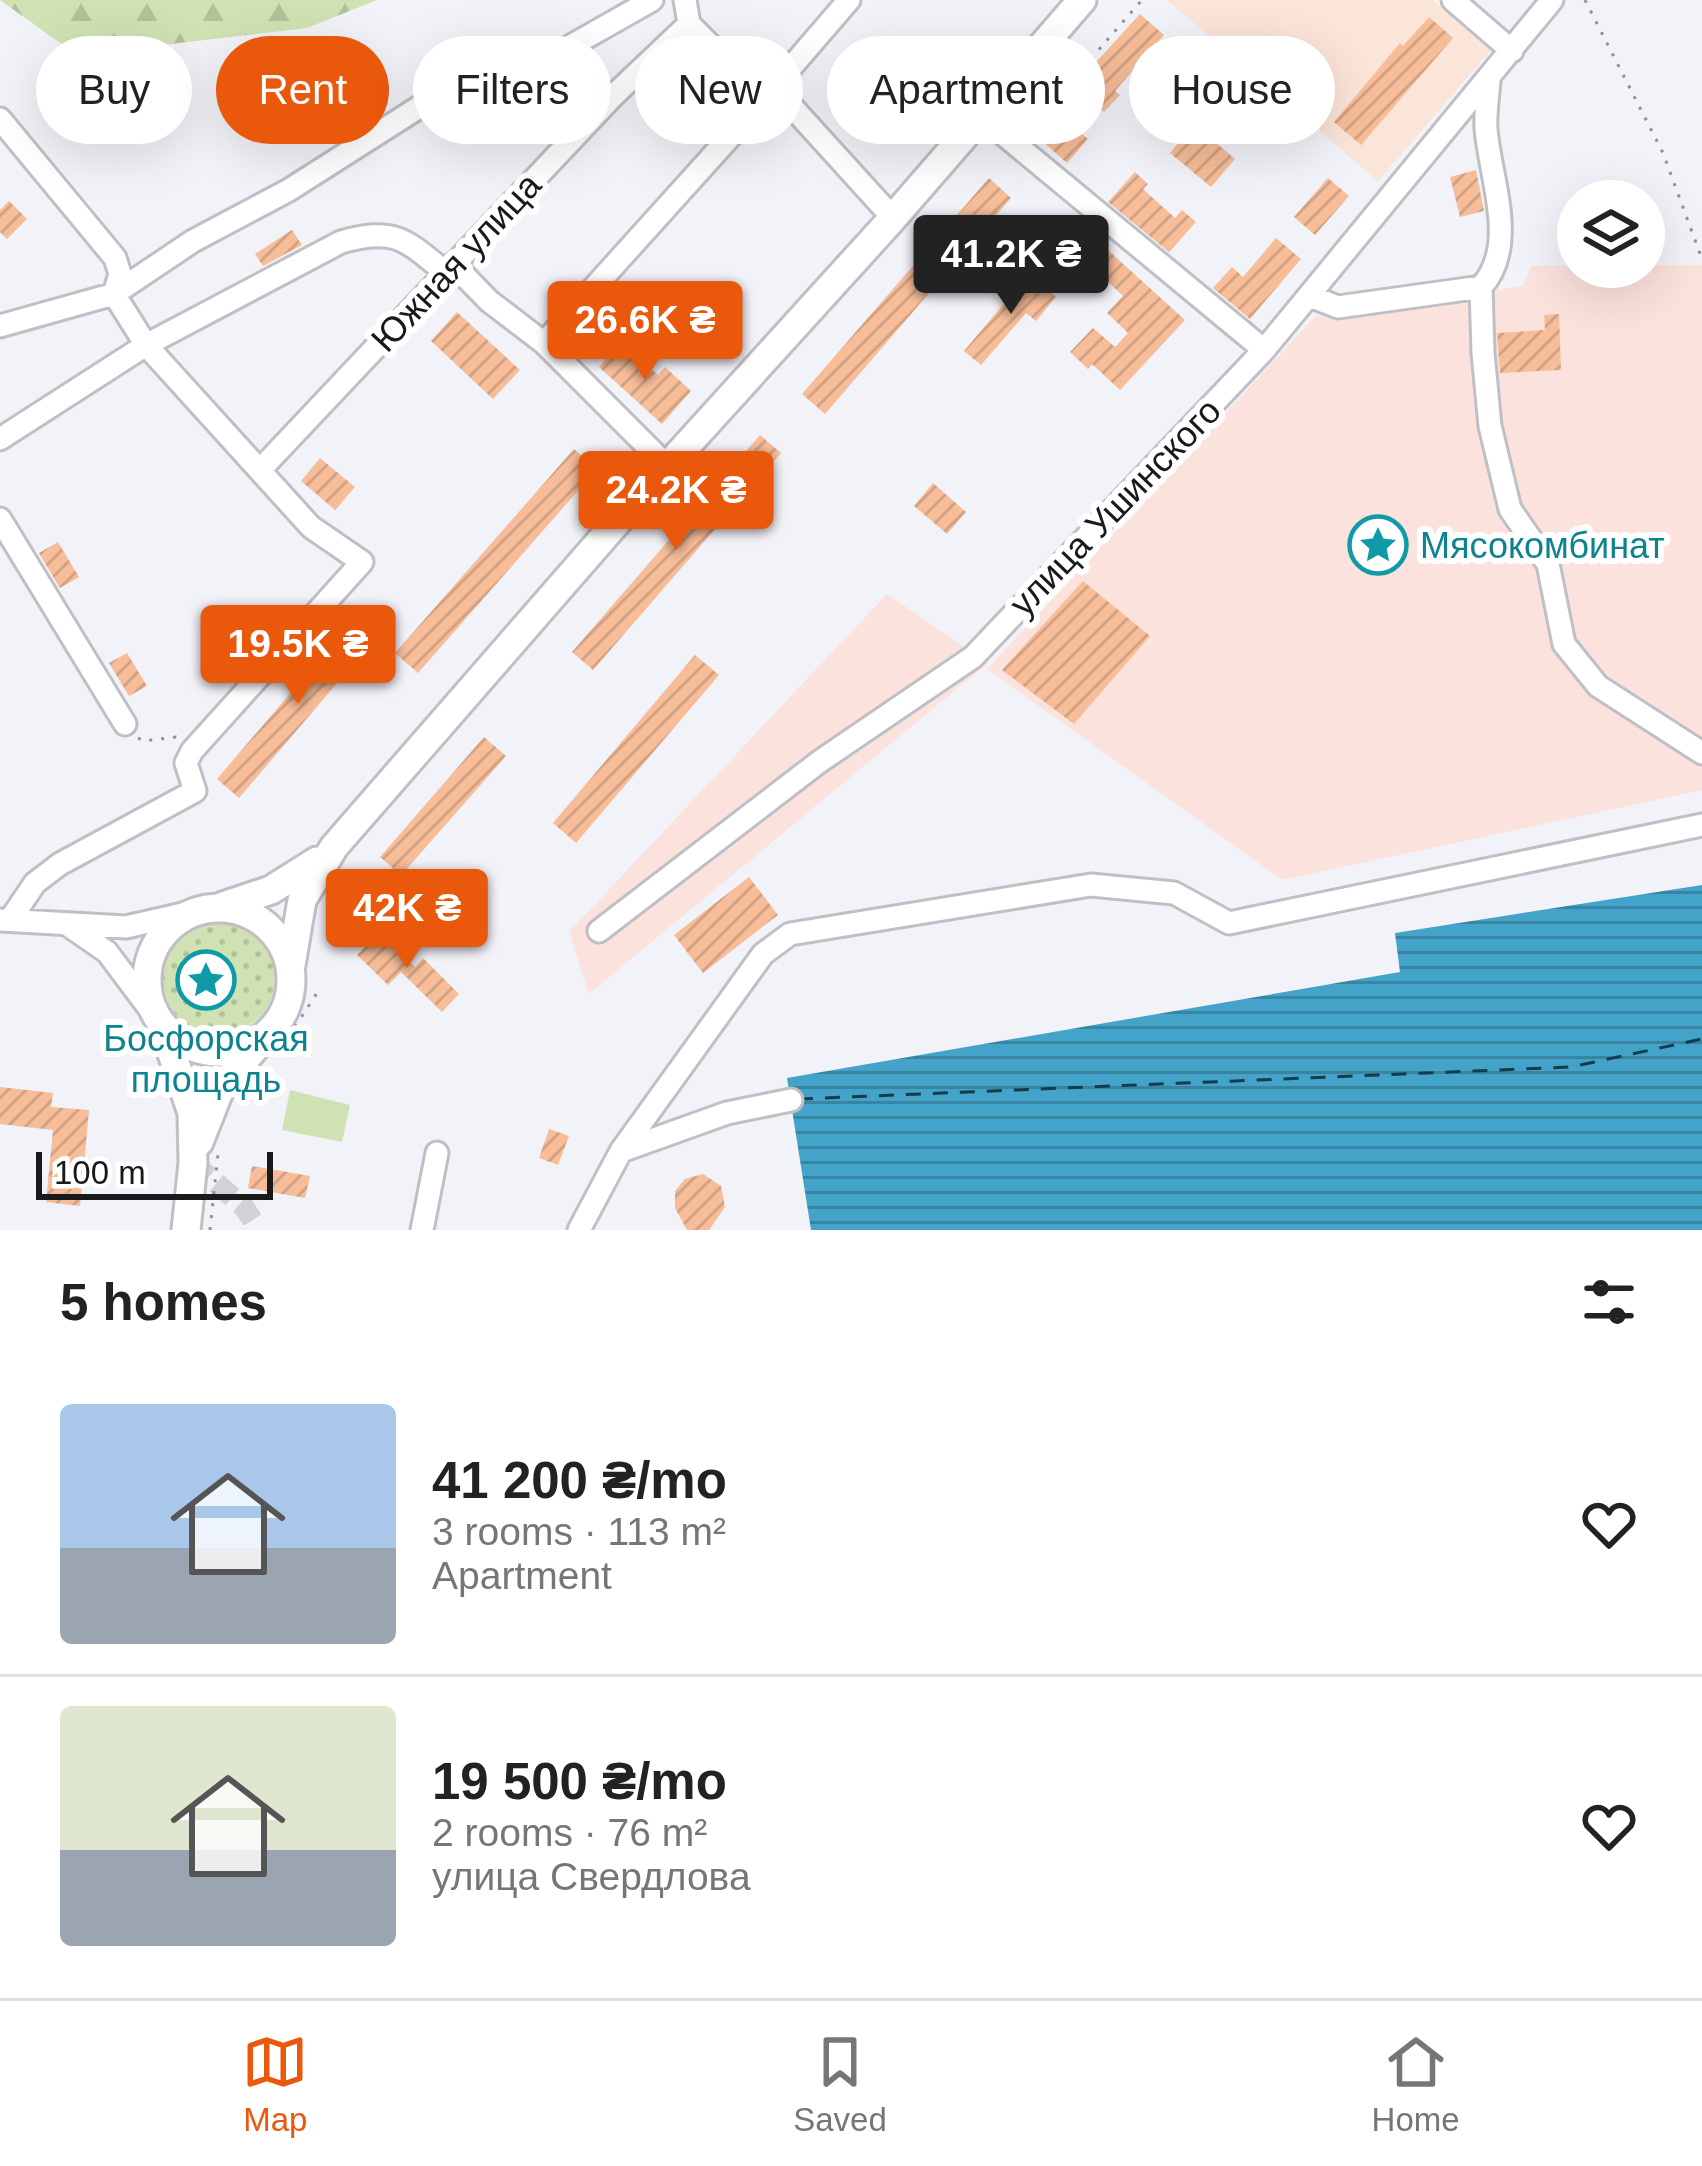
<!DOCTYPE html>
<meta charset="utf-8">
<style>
:root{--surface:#fff;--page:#f2f2f2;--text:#222;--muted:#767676;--line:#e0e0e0;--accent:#ea580c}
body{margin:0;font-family:Arial,sans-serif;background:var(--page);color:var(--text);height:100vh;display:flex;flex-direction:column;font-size:45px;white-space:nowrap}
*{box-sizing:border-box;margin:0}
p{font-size:39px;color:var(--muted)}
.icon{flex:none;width:66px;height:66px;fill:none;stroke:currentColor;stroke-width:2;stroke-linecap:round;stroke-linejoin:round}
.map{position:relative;height:1230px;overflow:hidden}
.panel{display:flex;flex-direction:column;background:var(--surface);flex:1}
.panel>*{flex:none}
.top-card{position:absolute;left:36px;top:36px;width:1632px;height:108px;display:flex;gap:24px}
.tools{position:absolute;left:1557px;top:180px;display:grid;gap:24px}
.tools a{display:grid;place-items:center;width:108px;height:108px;border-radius:50%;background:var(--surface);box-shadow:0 12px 48px #0002;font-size:60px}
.scale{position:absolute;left:36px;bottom:30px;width:237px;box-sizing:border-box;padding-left:12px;border:6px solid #19191b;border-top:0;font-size:33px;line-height:42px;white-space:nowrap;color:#19191b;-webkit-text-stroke:9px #fff;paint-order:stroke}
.price{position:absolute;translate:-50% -102px;padding:0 27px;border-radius:12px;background:var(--accent);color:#fff;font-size:39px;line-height:78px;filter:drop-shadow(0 3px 6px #0008)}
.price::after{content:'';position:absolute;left:50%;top:72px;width:36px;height:27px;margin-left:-18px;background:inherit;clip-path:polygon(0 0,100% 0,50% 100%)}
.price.active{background:#222;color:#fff}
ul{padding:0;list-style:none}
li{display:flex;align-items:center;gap:36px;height:300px;padding:0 60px}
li+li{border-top:3px solid var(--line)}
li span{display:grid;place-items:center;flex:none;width:336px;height:240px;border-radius:12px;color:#555}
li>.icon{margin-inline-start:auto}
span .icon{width:144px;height:144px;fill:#fffc;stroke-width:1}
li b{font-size:51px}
h2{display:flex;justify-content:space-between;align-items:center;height:144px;padding:0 60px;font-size:51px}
.chip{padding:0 42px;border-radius:54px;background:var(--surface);box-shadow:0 12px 48px #0002;font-size:42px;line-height:108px}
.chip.active{background:var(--accent);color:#fff}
.dock{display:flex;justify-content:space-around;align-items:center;height:168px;border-top:3px solid var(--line);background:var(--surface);font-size:33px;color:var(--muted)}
.dock a{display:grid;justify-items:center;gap:6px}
.dock .active{color:var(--accent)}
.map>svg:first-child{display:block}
.industrial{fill:#fce2dc}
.education{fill:#fbe4d8}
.green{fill:url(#green-dots)}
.forest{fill:url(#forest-firs)}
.pitch{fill:#d0e2b3}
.water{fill:url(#water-rules)}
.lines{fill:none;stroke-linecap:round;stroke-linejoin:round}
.ferry{stroke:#133d4d;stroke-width:3;stroke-dasharray:15 12;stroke-linecap:butt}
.building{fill:url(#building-hatch)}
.minor-tunnel{stroke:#d1d1d8;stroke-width:21;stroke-dasharray:21 10;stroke-linecap:butt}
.minor-casing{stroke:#c0bfc6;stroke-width:27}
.major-casing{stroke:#c0bfc6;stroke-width:33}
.path{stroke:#919195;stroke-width:3;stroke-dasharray:3 9;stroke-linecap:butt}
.minor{stroke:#fff;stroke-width:21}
.major{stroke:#fff;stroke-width:27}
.labels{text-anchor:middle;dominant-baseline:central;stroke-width:12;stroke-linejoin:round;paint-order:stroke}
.street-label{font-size:36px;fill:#19191b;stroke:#fff}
.culture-label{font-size:36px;fill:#0d838f;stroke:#fff;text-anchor:start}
</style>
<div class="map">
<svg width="1702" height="1230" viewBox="0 0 1702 1230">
<defs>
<pattern id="green-dots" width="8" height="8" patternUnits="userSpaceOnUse" patternTransform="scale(3)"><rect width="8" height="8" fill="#d0e2b3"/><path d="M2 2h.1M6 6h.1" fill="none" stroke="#b2c199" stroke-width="1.8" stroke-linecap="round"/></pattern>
<pattern id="forest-firs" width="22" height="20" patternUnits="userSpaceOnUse" patternTransform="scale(3)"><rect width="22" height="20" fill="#d0e2b3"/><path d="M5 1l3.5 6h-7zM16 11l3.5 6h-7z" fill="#b2c199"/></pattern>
<pattern id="water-rules" width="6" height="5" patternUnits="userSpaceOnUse" patternTransform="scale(3)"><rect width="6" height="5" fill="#44a3c8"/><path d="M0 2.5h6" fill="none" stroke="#3884a2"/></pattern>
<pattern id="building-hatch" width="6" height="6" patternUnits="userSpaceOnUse" patternTransform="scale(3)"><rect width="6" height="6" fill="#f7bd98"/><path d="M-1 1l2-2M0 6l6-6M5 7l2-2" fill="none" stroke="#d3a282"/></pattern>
</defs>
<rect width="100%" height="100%" fill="#f2f2f9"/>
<!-- industrial -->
<path class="industrial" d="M1644,265H1702V790L1282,880L987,669L1315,317L1523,286L1531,266Z
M887,594L988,663L589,994L569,932Z"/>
<!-- education -->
<path class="education" d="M1167,0H1433L1491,50L1378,181Z"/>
<!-- green -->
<path class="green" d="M434,878L476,915L442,944L416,929Z
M163 979a56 56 0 1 1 112 0a56 56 0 1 1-112 0Z"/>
<!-- forest -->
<path class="forest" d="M0,0H377L307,28L77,55Z"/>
<!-- pitch -->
<path class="pitch" d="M290,1090L350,1105L342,1142L282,1130Z"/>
<!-- water -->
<path class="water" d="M1702,885V1230H811L787,1078L1400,972L1395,933Z"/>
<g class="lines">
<!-- ferry -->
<path class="ferry" d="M798,1099L1571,1067L1702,1039"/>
</g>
<!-- building -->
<path class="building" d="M1140,14L1164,35L1115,91L1120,95L1104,112L1096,106L1076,129L1088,139L1067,163L1032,132Z
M1429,17L1453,38L1361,145L1334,122L1400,43L1403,46Z
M1194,124L1235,159L1211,187L1170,153Z
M1476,170L1484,211L1460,217L1450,177Z
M1135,172L1148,184L1143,189L1175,218L1182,210L1196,222L1169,252L1108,202Z
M989,178L1011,198L825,414L802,394Z
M1328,178L1349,196L1315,235L1294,217Z
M9,201L27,219L7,239L0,232V210Z
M1078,223L1185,320L1120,390L1092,364L1088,369L1070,352L1093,328L1115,347L1128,333L1107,313L1123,296L1101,275L1085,292L1029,239L1040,227L1058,243Z
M292,230L302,245L263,266L255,254Z
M1276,238L1301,259L1250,319L1213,288L1232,267L1243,277Z
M1029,274L1056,297L1036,321L1026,313L981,365L964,351Z
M711,305L739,330L725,345L698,320Z
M457,312L520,370L493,399L431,341Z
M1559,314L1561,370L1500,373L1497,333L1545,330L1544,315Z
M621,342L658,375L665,367L691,391L662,424L599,367Z
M760,435L781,453L593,670L572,652Z
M574,449L597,469L418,673L395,653Z
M320,458L355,487L335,510L301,481Z
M933,483L966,512L947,534L914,506Z
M58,542L79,577L60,588L39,553Z
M1083,581L1150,636L1074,724L1002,670Z
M357,615L379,634L239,798L217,779Z
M127,653L147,686L129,696L109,663Z
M695,655L719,675L576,843L553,823Z
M484,737L506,756L404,872L421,886L384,928L359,906L393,868L380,857Z
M749,877L778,915L703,973L674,935Z
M380,932L415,967L423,958L459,994L442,1012L401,972L388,985L357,955Z
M0,1087L53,1093L51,1107L89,1110L80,1206L46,1202L53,1130L0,1124Z
M549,1129L569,1136L558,1165L539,1158Z
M252,1166L310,1176L305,1198L248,1188Z
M703,1174L721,1186L725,1207L709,1230H687L675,1208V1191L685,1179Z"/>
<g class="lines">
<!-- minor-tunnel -->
<path class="minor-tunnel" d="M193,1163L244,1207L253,1221L251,1230"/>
<!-- minor casing -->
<g class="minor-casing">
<path id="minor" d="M1453,0L1512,51
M689,24L764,99L774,87L893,218
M774,87L849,0
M980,115L1264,350
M0,119L115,258L120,274L114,294L146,345L311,527L362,562L192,751L186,763L195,791L60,864L35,883L12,917
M453,264L489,301L544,343L667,466
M1481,287C1519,246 1490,178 1486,129C1485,113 1488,96 1489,80
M1312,297L1338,307L1481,287L1483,353L1490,426L1510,509L1548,564L1564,644L1598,686L1702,753
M0,326L114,294L193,241L289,190L468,76L555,55L652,0
M544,343L764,99
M0,439L146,345L341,242C395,227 405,239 446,273
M260,470L612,97L689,24L685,0
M0,519L125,724
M1,920L126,927L196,911
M68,925L107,952L158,1020
M599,931L819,762L973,657L1264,350L1552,0
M621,1151L727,1113L791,1100
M422,1230L437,1153
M579,1230L621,1151L763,954L790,934L1091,885L1174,893L1229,923L1702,825"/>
</g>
<!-- major casing -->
<g class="major-casing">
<path id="major" d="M223,906L271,890L317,861
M147 980a72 72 0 1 1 144 0a72 72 0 1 1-144 0Z
M291,965L302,900L334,847L617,522L893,218L1082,0
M164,1030L192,1113L193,1163L186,1230
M199,1142L220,1089L259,1043"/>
</g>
<!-- path -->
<path class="path" d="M1585,0L1663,153L1702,259
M1028,131L1142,0
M138,738L144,741L176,737L180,740
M282,1047L317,993
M210,1230L218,1154"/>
<!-- minor -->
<use href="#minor" class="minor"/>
<!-- major -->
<use href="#major" class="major"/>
</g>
<!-- icons -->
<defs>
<g id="sight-ring" transform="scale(3)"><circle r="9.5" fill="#fff" stroke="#0f9aa8" stroke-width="1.5"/><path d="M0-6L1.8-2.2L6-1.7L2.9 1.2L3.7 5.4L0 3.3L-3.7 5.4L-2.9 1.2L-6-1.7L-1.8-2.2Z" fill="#0f9aa8"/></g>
</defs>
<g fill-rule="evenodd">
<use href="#sight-ring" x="1378" y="545"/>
<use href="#sight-ring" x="206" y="980"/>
</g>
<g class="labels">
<!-- street labels -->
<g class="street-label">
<text transform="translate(456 262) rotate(-47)">Южная улица</text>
<text transform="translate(1115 507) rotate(-46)">улица Ушинского</text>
</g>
<!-- culture labels -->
<g class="culture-label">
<text x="1420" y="545">Мясокомбинат</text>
<text x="206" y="1038" text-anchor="middle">Босфорская<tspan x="206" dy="41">площадь</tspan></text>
</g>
</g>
</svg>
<div class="tools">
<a><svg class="icon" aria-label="layers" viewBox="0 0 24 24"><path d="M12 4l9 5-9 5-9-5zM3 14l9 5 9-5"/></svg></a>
</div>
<div class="scale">100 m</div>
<b class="price active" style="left:1011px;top:317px">41.2K ₴</b>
<b class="price" style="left:645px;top:383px">26.6K ₴</b>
<b class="price" style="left:676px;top:553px">24.2K ₴</b>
<b class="price" style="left:298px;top:707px">19.5K ₴</b>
<b class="price" style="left:407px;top:971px">42K ₴</b>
<div class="top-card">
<a class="chip">Buy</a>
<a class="chip active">Rent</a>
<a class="chip">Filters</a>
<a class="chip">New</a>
<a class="chip">Apartment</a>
<a class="chip">House</a>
</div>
</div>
<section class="panel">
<h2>5 homes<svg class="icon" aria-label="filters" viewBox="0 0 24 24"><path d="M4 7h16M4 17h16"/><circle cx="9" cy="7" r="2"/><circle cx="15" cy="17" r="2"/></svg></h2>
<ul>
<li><span style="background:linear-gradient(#a9c7e8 60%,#9aa5b1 0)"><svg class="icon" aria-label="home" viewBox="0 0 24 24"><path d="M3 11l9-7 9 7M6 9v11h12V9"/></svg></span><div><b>41 200 ₴/mo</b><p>3 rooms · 113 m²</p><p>Apartment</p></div><svg class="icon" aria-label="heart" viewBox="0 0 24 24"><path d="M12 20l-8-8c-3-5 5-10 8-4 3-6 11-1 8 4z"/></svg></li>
<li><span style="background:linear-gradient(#dfe7d0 60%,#9aa5b1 0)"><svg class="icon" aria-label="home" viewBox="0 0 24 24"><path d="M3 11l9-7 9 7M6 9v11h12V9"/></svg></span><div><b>19 500 ₴/mo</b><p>2 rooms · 76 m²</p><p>улица Свердлова</p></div><svg class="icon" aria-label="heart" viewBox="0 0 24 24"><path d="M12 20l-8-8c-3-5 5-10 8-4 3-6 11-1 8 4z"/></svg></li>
</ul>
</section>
<nav class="dock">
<a class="active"><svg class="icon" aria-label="map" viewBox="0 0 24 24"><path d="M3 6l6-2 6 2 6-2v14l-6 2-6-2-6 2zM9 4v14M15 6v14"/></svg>Map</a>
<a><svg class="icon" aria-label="saved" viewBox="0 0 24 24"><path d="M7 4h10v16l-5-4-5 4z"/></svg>Saved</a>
<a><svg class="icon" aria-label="home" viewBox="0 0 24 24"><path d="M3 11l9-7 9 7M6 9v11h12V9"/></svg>Home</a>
</nav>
